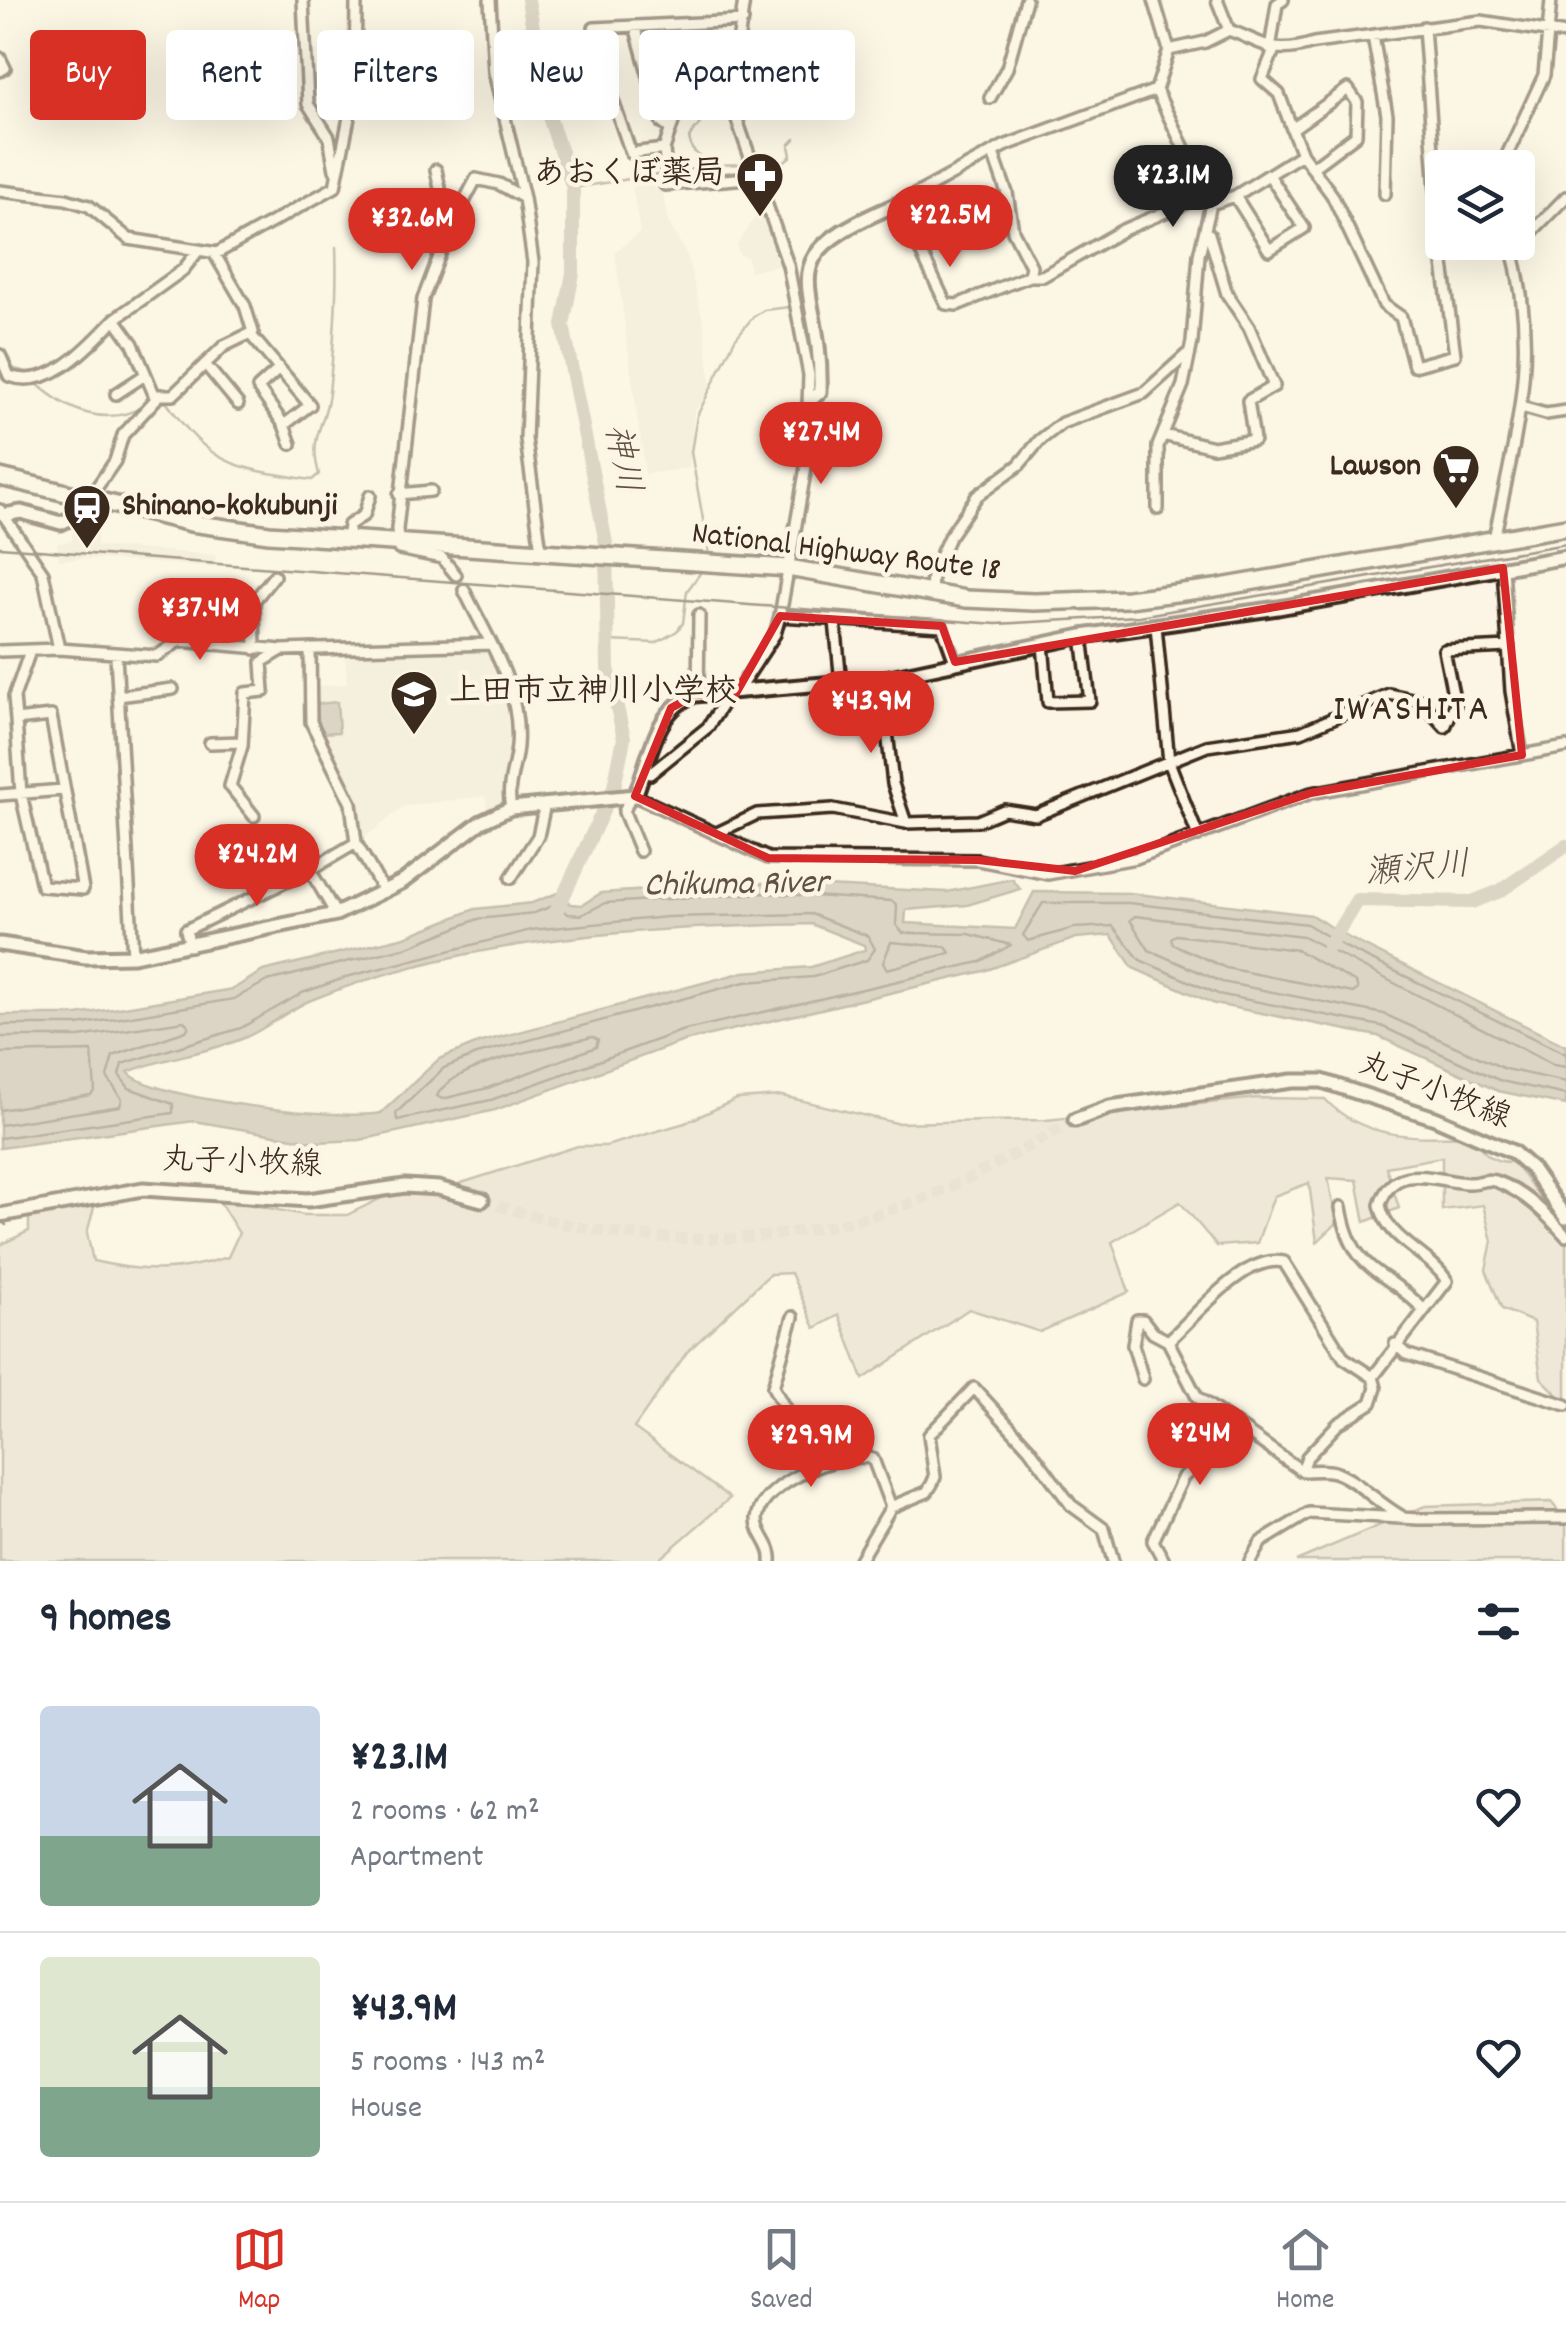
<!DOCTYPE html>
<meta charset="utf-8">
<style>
:root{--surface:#fff;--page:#f2f2f3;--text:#1f2937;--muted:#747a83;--line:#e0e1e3;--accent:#d93025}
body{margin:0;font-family:Dekko,"Klee One",sans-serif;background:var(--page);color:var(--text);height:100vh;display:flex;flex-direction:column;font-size:38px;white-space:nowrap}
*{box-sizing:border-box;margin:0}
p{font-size:32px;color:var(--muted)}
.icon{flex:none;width:55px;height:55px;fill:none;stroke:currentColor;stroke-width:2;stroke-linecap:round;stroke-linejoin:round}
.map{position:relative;height:1561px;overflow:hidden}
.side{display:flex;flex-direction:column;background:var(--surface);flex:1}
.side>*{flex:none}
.guide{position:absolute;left:30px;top:30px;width:1000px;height:90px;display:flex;gap:20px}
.tools{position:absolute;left:1425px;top:150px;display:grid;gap:20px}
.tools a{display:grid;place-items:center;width:110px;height:110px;border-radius:10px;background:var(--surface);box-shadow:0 10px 40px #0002;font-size:50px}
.price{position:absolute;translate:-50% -85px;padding:0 22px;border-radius:35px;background:var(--accent);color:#fff;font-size:32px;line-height:65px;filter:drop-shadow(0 2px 5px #0008)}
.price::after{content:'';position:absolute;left:50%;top:60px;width:30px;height:22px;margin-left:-15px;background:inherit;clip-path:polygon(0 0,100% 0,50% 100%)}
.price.current{background:#222;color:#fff}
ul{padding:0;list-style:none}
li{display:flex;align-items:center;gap:30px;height:250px;padding:0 40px}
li+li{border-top:2px solid var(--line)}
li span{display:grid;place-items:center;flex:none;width:280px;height:200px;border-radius:10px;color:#555}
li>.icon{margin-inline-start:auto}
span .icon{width:120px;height:120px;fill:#fffc;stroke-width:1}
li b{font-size:42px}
h2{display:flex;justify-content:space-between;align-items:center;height:120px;padding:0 40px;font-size:42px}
.pill{padding:0 35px;border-radius:10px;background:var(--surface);box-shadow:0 10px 40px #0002;font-size:35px;line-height:90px}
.pill.current{background:var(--accent);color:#fff}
.menu{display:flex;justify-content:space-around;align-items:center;height:140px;border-top:2px solid var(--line);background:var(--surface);font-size:28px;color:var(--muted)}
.menu a{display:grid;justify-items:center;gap:5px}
.menu .current{color:var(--accent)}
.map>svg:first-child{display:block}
.built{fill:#eee6d6}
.green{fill:#e0d8c8;stroke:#8e8173;stroke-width:2.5}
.water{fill:#b7ad9e;stroke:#85796b;stroke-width:2.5;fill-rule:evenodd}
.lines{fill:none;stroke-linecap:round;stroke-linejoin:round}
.shore{stroke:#6d5e51;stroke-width:2.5}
.stream{stroke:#85796b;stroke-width:2.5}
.river{stroke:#b7ad9e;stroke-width:14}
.tertiary-tunnel{stroke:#d5ccbd;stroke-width:11;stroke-dasharray:11 5.5;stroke-linecap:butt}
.minor-casing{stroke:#3b2a1e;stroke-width:16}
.tertiary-casing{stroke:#3b2a1e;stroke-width:19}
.trunk-casing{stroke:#3b2a1e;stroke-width:22}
.minor{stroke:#fcf5e5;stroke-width:9}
.tertiary{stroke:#fcf5e5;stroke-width:11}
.trunk{stroke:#fcf5e5;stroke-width:15}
.rail{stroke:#3b2a1e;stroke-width:2.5}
.marked{fill:none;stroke:#d62828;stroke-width:8;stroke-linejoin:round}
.labels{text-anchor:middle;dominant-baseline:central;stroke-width:9;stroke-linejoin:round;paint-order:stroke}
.poi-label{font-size:32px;font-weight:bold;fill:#3b2a1e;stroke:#fcf5e5;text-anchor:end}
.street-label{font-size:32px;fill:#3b2a1e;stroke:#fcf5e5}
.water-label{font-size:35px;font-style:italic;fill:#605144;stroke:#fcf5e5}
.quarter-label{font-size:38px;letter-spacing:2.5px;fill:#3b2a1e;stroke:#fcf5e5}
</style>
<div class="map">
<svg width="1566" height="1561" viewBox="0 0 1566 1561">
<rect width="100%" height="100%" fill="#fcf5e5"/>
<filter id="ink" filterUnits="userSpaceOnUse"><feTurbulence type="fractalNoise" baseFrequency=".01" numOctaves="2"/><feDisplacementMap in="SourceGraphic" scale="20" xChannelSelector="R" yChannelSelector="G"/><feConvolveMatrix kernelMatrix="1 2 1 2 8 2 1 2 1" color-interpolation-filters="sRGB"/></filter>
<g filter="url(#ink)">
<!-- built -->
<path class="built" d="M660,178L668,222L687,255L704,325L711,388L694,412L689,468L645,474L615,252L640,232L632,182Z
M762,207L783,265L750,271L748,258L739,254L737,245Z
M73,531L97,533V546L216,555L215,567L83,558L59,560L57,543L72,541Z
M487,649L503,677L511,754L501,806L488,813L485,796L404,806L359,842L353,802L313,722L312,687L347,684L345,652Z"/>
<!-- green -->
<path class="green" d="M782,1096L896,1123L1046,1120L1258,1098L1325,1099C1362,1140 1418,1138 1470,1136C1484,1152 1491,1163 1513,1162L1566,1231V1403L1541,1378L1533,1322L1502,1309L1486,1270L1492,1241L1483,1205L1442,1210V1157L1386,1167L1399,1208L1365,1222L1357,1180L1328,1178L1337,1223L1317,1242L1309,1183L1274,1196L1257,1243L1217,1246L1180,1202L1112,1242L1129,1292L1040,1332L969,1309L863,1379L839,1315L815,1328L791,1273L770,1274L687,1352L634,1428L730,1498L657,1561H0V1245L29,1231V1217L96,1200L87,1233L93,1261C145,1273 176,1273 228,1257L239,1233L217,1198L304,1215H347L398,1190L452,1186L578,1146H606L685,1123L737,1099Z
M1551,1502L1566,1520V1561H1296L1425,1506Z"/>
<!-- water -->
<path class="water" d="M337,702L339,732L320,733L316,704Z
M1012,879L1020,889L967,905L906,910L905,923L1015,929L1034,892L1129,893L1311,915L1349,938L1566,1046V1105L1498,1091L1378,1036L1215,1004L1133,968L1111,935L1076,938L984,971L684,1041L495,1110L360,1140L316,1142L194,1121L0,1148V1015H77L233,989L263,971L405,937L475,909L532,903L560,892L571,904L582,905L601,893L764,883L947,892ZM811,924L864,945L865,950L811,967L744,972L478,1043L439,1059L381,1113C344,1121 147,1099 128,1072C165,1057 208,1053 244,1038C268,1028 287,1010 311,1000C470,936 642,928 811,924Z"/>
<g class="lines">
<!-- shore -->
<path class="shore" d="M1176,935L1297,950L1356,983L1358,989L1353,993L1226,968L1173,944L1171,938Z
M891,942L946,947L950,953L887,969L883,963Z
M0,1025H78L234,999L267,981L408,947L478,919L534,913L555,905L568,914L581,915L605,903L764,893L892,901L897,905L896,925L903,933L969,934L1011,945L980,962L681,1031L491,1100L397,1120L396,1113L444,1068L481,1053L745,982L813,977L867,960L875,949L868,936L811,914L667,917L531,930L350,976L302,993L241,1028L122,1064L119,1075L129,1088L173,1104V1113L0,1138
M0,1037H79L184,1021L189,1026L186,1031L113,1056L107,1077L122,1099L120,1106L0,1125
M592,1037L598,1040L596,1047L488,1088L442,1099L437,1096C451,1063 557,1046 592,1037Z
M0,1053L92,1051L95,1090L91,1095L0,1110
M1566,1054L1345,947L1307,924L1129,903H1043L1023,935L1028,941L1074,928L1113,926L1140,960L1218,994L1381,1026L1501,1081L1566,1095
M1566,1067L1553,1065L1303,936L1135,916L1130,920L1149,950L1222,982L1384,1014L1505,1069L1566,1082"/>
<!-- stream -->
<path class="stream" d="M725,65L734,33
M756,164L782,163L791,156L789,145L795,139
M711,165L748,164
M669,173L698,168L704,161L692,149L689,138L707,114L723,73
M573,188L661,174
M10,368L27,372
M36,383C67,411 106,428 144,406
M161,402L167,403C212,467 236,468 312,480L319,474C308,436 325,427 329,393C334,344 338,296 336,247
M709,553L691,452L697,416L735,339L753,317L764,310L790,307
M609,641L656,643L677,631L683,623L687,591L701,572"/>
<!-- river -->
<path class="river" d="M528,0L548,114L573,188V273L563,325L606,543L608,668L624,738L614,787L556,912
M1329,946L1357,900L1472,902L1500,891L1566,846"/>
<!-- tertiary-tunnel -->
<path class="tertiary-tunnel" d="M482,1200C629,1253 794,1253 939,1192C986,1172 1030,1145 1075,1120"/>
<!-- minor casing -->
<g class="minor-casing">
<path id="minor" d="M303,0L308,104L329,137L335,170
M490,0L494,72L524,198L533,262L526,439L541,551
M1154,0L1169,50L1156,90L1211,204L1199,255L1192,342L1183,385L1158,446V509
M1217,0L1229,30
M635,26L662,123L670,129
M1373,36L1387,115L1385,194
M1270,49L1277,4L1283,0
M1169,50L1205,42L1229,30C1266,44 1274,56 1314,43L1481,21L1566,34
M1274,50L1262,79L1279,94L1292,129
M0,58L5,68L0,71
M990,98L1007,68L1026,0
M664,149L631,153L595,49L594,28L743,21
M993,153L1007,193L1013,231L1031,266L1029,276H1043L1123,230L1208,194
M1312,168L1356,135L1357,102L1348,89L1292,129L1302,154L1332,195L1384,305L1401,317L1414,366L1455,355L1439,233L1424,27
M1501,168L1544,75L1551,0
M436,170L449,230L423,299L397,529L399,549L442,558L456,575
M667,184L664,149L693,63L733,71
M665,185L759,177
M0,191L66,199L89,206L129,239L217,253L335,187L355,88L356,0
M1235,196L1269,250L1304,228L1269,175
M1211,204L1235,196L1302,154
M449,230L476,179L499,184L524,198
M1512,252L1566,197
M1029,276L957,305L946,304L898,204L1004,146L1156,90
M250,334L310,405L284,425
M0,355L9,376C51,391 90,345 115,319
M205,364L238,404
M279,369L258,388L284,425L291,444
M116,394L145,375
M154,395H173L224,346L253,332L245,306L214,253
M1521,407L1546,414L1566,411
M1163,435L1213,447L1254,440L1248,401L1274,386L1249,327L1227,294L1209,234
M399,494L431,491
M88,500L115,461L123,435L156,399L133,344L115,319L183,270L198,251
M0,510L43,573L59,649
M1494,539C1516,433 1541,350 1510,242
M347,540L349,525L364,515L370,496
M1503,568L1511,691L1522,755
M464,590C488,640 522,688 517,746C515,769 506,784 511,808
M931,594L932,574L949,537L977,496L1019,465L1040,440L1062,423L1144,393L1186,355
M780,616L942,626L955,662
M835,621L841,683
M1156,626L1169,762L1198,836
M1043,644L1048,702L1090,701L1082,636
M255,649L254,601L274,576
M310,649L311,722L351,803L356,843
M0,651L59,649L157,656L179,641L282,650L491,644
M116,655L133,956
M881,679L893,784L906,823
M737,692L775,634L780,616L806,467L809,375L788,265L730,100L744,0
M698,695L699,615
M118,696L173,689
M51,716L83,889L42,886L21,794L16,720Z
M16,720L14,697L30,651
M1445,727L1455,704L1444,650L1509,647
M210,743L242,742
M645,772L650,774L708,727L729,694
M0,795L63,790
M630,796L624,812L640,851
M635,796L768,858L978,860L1048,874L1136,858L1311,793L1566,747
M254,816L230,786L242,746L245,693L264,691L262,662L282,650
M715,834L757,814L833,809L906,823L978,821L1004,810L1036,815L1207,746L1301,732L1389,694L1421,701L1445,727
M310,870L356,843L384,892
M511,878L538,836L545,804
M190,946L186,930L310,870L336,914
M1341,1207C1352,1275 1385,1268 1424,1310
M793,1317L773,1387L817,1466
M1168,1341L1197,1397L1302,1471
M1395,1344L1406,1354L1566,1405
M1143,1379L1133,1345L1137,1320H1143L1153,1333L1168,1341C1198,1314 1244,1254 1284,1262L1344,1358L1373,1377
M1401,1516C1380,1505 1353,1477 1334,1472C1324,1469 1312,1471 1302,1471L1307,1457L1338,1424L1371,1403L1376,1388L1373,1377L1447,1281C1429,1252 1387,1241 1380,1205C1394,1160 1434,1181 1467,1183C1480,1184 1485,1177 1498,1182C1526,1193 1547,1215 1566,1236
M771,1561C773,1545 756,1534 757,1518C761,1483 845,1449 873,1459L891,1507
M859,1561L891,1507L927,1492L932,1484L935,1477L929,1435L974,1388L1029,1448L1071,1505L1104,1529L1113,1561
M1164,1561L1153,1541L1183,1477L1241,1430
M1250,1561L1261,1542L1309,1513L1419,1519L1566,1518"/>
</g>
<!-- tertiary casing -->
<g class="tertiary-casing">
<path id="tertiary" d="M810,401L820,392C824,278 759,262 898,204
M4,515L21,512L61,523L73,517L78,498
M0,944L86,957L133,956L336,914L402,882L481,822L511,808L635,796C650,760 654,709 695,695L881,679L1082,636L1278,608L1566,557
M1075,1120L1110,1107L1292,1081H1322L1435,1118L1513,1152L1531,1168L1566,1218
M0,1215L143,1189L308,1200L405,1186L438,1188L482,1200"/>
</g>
<!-- trunk casing -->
<g class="trunk-casing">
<path id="trunk" d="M0,477L191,523L269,534L788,568L966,599L1034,602L1128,599L1215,588L1566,527"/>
</g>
<!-- minor -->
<use href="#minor" class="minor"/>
<!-- tertiary -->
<use href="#tertiary" class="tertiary"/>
<!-- trunk -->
<use href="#trunk" class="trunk"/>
<!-- rail -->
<path class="rail" d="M0,547L996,624L1139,616L1566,544
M0,1220L6,1225"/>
</g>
</g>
<!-- marked area -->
<path d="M0 0H1566V1561H0ZM1503,568L1522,755L1311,793L1075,871L978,860L768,858L635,796L671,708L695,695H735L780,616L942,626L955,662Z" fill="#fcf5e5" fill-opacity=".55" fill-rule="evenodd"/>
<path class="marked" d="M1503,568L1522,755L1311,793L1075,871L978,860L768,858L635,796L671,708L695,695H735L780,616L942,626L955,662Z"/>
<!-- icons -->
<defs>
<g id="pharmacy-pin" transform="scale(2.5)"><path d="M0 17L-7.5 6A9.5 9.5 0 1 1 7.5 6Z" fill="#3b2a1e" stroke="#fcf5e5"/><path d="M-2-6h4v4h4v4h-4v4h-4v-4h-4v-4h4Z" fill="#fff"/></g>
<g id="supermarket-pin" transform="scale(2.5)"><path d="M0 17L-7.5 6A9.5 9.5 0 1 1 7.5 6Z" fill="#3b2a1e" stroke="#fcf5e5"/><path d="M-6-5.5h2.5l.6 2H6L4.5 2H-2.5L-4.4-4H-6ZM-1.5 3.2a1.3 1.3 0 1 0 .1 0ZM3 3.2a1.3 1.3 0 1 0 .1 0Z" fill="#fff"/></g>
<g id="station-pin" transform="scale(2.5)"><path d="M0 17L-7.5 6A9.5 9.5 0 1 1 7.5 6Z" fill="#3b2a1e" stroke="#fcf5e5"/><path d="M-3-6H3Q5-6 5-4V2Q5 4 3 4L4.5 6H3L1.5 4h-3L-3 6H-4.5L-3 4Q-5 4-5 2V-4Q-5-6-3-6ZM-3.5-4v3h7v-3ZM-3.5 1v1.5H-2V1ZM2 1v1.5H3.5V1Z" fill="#fff"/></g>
<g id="school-pin" transform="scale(2.5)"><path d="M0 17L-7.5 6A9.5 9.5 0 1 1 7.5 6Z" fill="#3b2a1e" stroke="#fcf5e5"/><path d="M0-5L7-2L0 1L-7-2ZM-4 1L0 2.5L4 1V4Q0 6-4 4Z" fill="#fff"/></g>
</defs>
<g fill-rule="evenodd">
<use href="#pharmacy-pin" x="760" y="176"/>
<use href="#supermarket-pin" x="1456" y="468"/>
<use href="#station-pin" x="87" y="508"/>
<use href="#school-pin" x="414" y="694"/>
</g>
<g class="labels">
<!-- poi labels -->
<g class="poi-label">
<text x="725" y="176">あおくぼ薬局</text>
<text x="1421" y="468">Lawson</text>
<text x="122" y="508" text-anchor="start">Shinano-kokubunji</text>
<text x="449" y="694" text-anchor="start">上田市立神川小学校</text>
</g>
<!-- street labels -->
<g class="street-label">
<text transform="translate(846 554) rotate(7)">National Highway Route 18</text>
<text transform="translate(1434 1093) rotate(21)">丸子小牧線</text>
<text transform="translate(242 1165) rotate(2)">丸子小牧線</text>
</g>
<!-- water labels -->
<g class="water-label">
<text transform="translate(620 459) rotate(79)">神川</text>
<text transform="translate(1418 871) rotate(-5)">瀬沢川</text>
<text transform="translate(736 886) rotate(-1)">Chikuma River</text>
</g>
<!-- quarter labels -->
<g class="quarter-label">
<text x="1412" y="711">IWASHITA</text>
</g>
</g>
</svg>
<div class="tools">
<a><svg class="icon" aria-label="layers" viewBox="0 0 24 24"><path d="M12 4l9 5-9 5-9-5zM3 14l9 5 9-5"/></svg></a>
</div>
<b class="price current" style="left:1173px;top:230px">¥23.1M</b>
<b class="price" style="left:950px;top:270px">¥22.5M</b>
<b class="price" style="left:412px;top:273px">¥32.6M</b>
<b class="price" style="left:821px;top:487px">¥27.4M</b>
<b class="price" style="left:200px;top:663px">¥37.4M</b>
<b class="price" style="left:871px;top:756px">¥43.9M</b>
<b class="price" style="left:257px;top:909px">¥24.2M</b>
<b class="price" style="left:1200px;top:1488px">¥24M</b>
<b class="price" style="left:811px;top:1490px">¥29.9M</b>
<div class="guide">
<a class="pill current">Buy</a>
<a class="pill">Rent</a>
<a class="pill">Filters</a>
<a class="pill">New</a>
<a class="pill">Apartment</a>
</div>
</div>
<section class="side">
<h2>9 homes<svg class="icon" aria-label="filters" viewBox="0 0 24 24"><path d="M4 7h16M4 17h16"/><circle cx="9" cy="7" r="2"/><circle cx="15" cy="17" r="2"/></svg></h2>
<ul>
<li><span style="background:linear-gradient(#c9d6e8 65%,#7fa58c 0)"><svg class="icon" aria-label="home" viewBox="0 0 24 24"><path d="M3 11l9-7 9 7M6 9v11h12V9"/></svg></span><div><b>¥23.1M</b><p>2 rooms · 62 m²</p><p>Apartment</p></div><svg class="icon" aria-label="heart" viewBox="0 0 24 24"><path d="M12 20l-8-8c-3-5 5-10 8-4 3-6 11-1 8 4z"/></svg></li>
<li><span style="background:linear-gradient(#dfe7d0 65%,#7fa58c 0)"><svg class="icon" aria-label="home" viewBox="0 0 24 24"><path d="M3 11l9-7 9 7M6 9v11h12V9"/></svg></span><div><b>¥43.9M</b><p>5 rooms · 143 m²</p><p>House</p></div><svg class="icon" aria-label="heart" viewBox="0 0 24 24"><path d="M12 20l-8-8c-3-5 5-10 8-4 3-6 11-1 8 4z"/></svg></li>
</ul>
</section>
<nav class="menu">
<a class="current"><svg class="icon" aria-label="map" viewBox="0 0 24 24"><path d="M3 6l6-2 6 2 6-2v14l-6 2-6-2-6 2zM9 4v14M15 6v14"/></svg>Map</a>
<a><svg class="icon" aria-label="saved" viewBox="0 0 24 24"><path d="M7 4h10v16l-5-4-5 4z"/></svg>Saved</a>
<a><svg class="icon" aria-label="home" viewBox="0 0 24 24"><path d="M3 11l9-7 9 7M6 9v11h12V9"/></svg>Home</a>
</nav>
